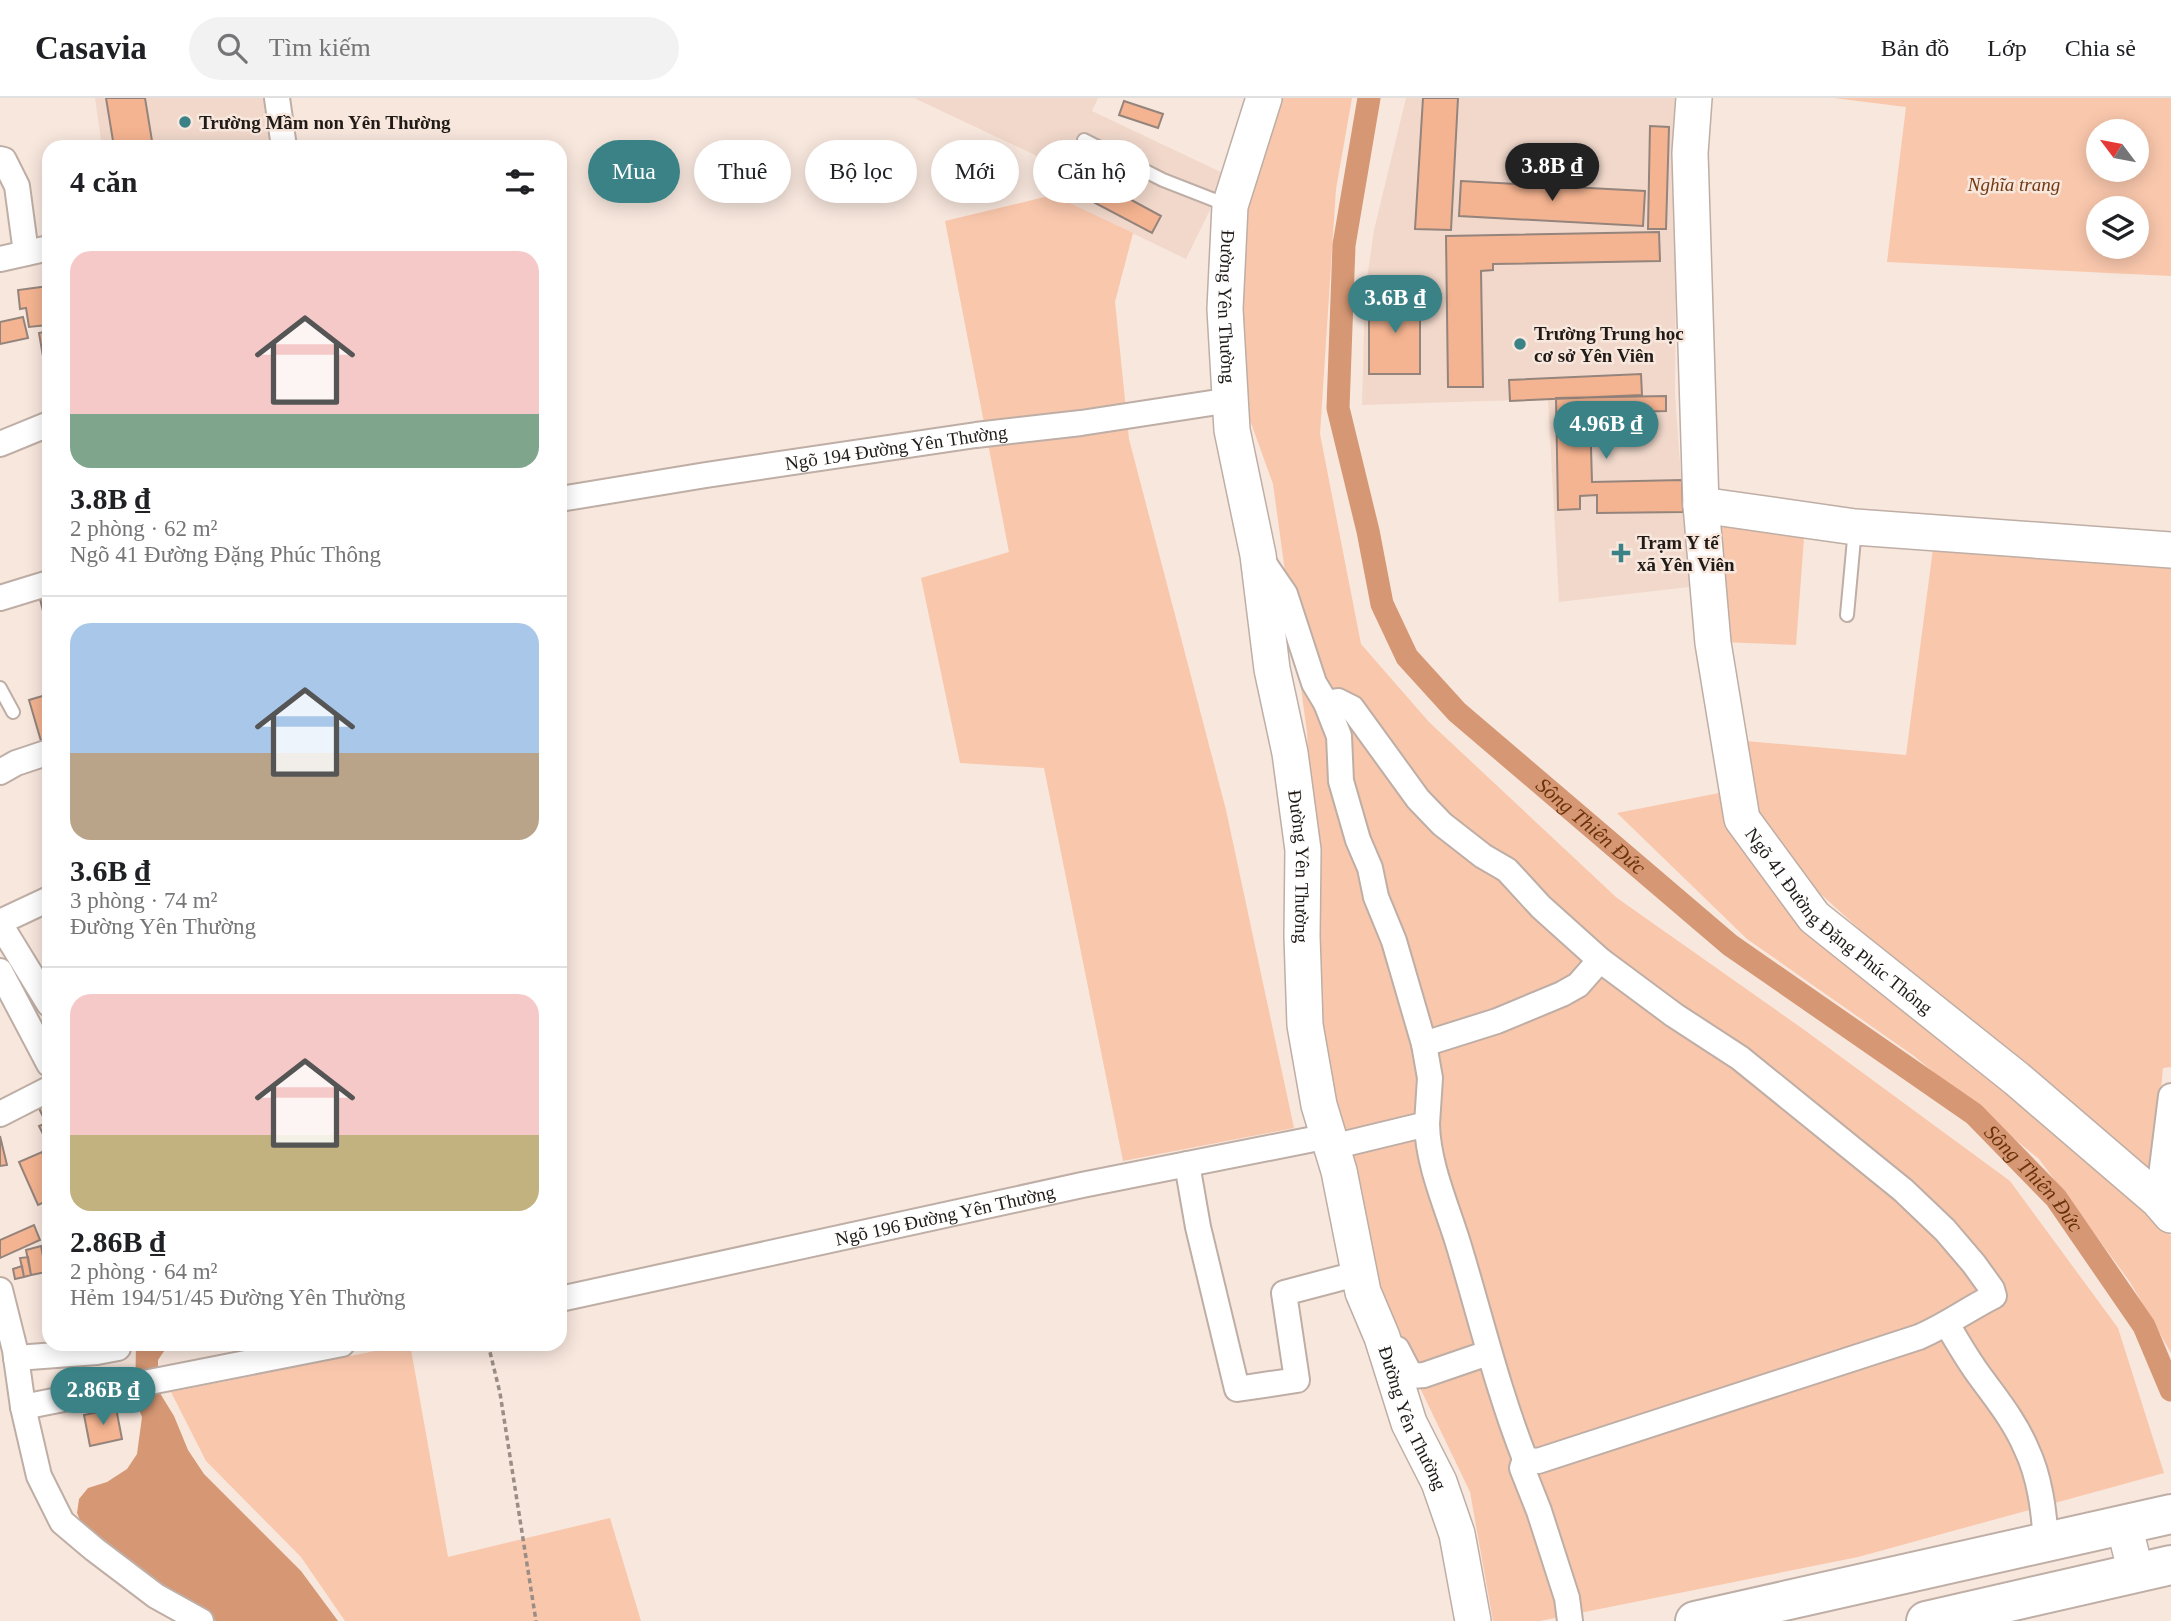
<!DOCTYPE html>
<html lang="vi">
<meta charset="utf-8">
<style>
:root{--surface:#fff;--page:#f2f2f2;--text:#202124;--muted:#757577;--line:#e0e0e0;--accent:#3a8286}
body{margin:0;font-family:Georgia,serif;background:var(--page);color:var(--text);height:100vh;display:flex;flex-direction:column;font-size:26px;white-space:nowrap}
*{box-sizing:border-box;margin:0}
p{font-size:23px;color:var(--muted)}
.icon{flex:none;width:38px;height:38px;fill:none;stroke:currentColor;stroke-width:2;stroke-linecap:round;stroke-linejoin:round}
.map{position:relative;flex:1;overflow:hidden}
.drawer{position:absolute;left:42px;top:42px;width:525px;height:1211px;display:flex;flex-direction:column;background:var(--surface);border-radius:21px;box-shadow:0 4px 18px #0003}
.drawer>*{flex:none}
.top-card{position:absolute;left:588px;top:42px;width:665px;height:63px;display:flex;gap:14px}
.needle{width:46px;rotate:302deg}
.fabs{position:absolute;left:2086px;top:21px;display:grid;gap:14px}
.fabs a{display:grid;place-items:center;width:63px;height:63px;border-radius:50%;background:var(--surface);box-shadow:0 4px 18px #0003;font-size:35px}
.price{position:absolute;translate:-50% -60px;padding:0 16px;border-radius:24px;background:var(--accent);color:#fff;font-size:23px;line-height:46px;filter:drop-shadow(0 2px 4px #0008)}
.price::after{content:'';position:absolute;left:50%;top:42px;width:21px;height:16px;margin-left:-10px;background:inherit;clip-path:polygon(0 0,100% 0,50% 100%)}
.price.on{background:#222;color:#fff}
ul{padding:0;list-style:none}
li{display:grid;align-content:center;gap:14px;height:371px;padding:0 28px}
li+li{border-top:2px solid var(--line)}
li span{display:grid;place-items:center;height:217px;border-radius:21px;color:#555}
li>.icon{margin-inline-start:auto}
span .icon{width:126px;height:126px;fill:#fffc;stroke-width:1}
li b{font-size:30px}
h2{display:flex;justify-content:space-between;align-items:center;height:84px;padding:0 28px;font-size:30px}
.tag{padding:0 24px;border-radius:32px;background:var(--surface);box-shadow:0 4px 18px #0003;font-size:24px;line-height:63px}
.tag.on{background:var(--accent);color:#fff}
header{display:flex;align-items:center;gap:42px;box-sizing:border-box;height:98px;padding:0 35px;background:var(--surface);border-bottom:2px solid var(--line)}
header strong{font-size:33px}
nav{display:flex;gap:38px;margin-inline-start:auto;font-size:24px}
.search{width:490px;height:63px;background:var(--page);display:flex;align-items:center;gap:18px;box-sizing:border-box;padding:0 24px;border-radius:38px;color:var(--muted);font-size:26px}
.map>svg:first-child{display:block}
.built{fill:#f1d8cb}
.green{fill:#f9c7ac;fill-rule:evenodd}
.water{fill:#d59774}
.lines{fill:none;stroke-linecap:round;stroke-linejoin:round}
.canal{stroke:#d59774;stroke-width:23}
.building{fill:#f5b491;stroke:#94847c;stroke-width:2}
.lane-casing{stroke:#beaea5;stroke-width:16}
.street-casing{stroke:#beaea5;stroke-width:28}
.secondary-casing{stroke:#beaea5;stroke-width:38}
.primary-casing{stroke:#beaea5;stroke-width:42}
.path{stroke:#998d86;stroke-width:3.5;stroke-dasharray:5 3.5;stroke-linecap:butt}
.lane{stroke:#fff;stroke-width:12}
.street{stroke:#fff;stroke-width:24}
.secondary{stroke:#fff;stroke-width:35}
.primary{stroke:#fff;stroke-width:38}
.poi-dot{fill:#3a8286;stroke:#f8e7dd;stroke-width:2.5}
.labels{text-anchor:middle;dominant-baseline:central;stroke-width:5;stroke-linejoin:round;paint-order:stroke}
.poi-label{font-size:19px;font-weight:bold;fill:#211b18;stroke:#f8e7dd;text-anchor:start}
.park-label{font-size:19px;font-style:italic;fill:#723811;stroke:#f8e7dd}
.street-label{font-size:19px;fill:#211b18;stroke:#f8e7dd}
.water-label{font-size:21px;font-style:italic;fill:#6b3209;stroke:#f8e7dd}
</style>
<header>
<strong>Casavia</strong>
<div class="search"><svg class="icon" aria-label="search" viewBox="0 0 24 24"><circle cx="10" cy="10" r="6"/><path d="M15 15l6 6"/></svg>Tìm kiếm</div>
<nav><a>Bản đồ</a><a>Lớp</a><a>Chia sẻ</a></nav>
</header>
<div class="map">
<svg width="2171" height="1523" viewBox="0 0 2171 1523">
<rect width="100%" height="100%" fill="#f8e7dd"/>
<!-- built -->
<path class="built" d="M95,0H268L275,49H102Z
M914,0H1098L1092,13L1227,77L1186,161L1053,97L1065,71Z
M1406,0H1679L1676,133L1675,297L1689,489L1559,504L1548,301L1362,307L1365,195L1374,132Z"/>
<!-- green -->
<path class="green" d="M1274,0H1352L1336,91L1320,336L1361,546L1429,624L1617,800L1803,931L2010,1083L2118,1230L2164,1375L1858,1459L1540,1523H1493L1470,1394L1386,1219L1361,1097L1320,937L1307,634L1273,386L1242,300L1238,155Z
M1834,0H2171V178L1887,164L1906,9ZM2098,33H2137V72H2098ZM2098,110H2137V149H2098Z
M1053,97L1133,135L1115,204L1129,341L1226,712L1294,1030L1123,1063L1044,670L960,665L921,480L1009,454L945,123Z
M1706,411L1805,427L1796,547L1720,544Z
M1934,443L2171,463V969L2163,970L2153,1075L1936,901L1813,789L1754,709L1745,643L1906,657Z
M1719,695L1731,729L2142,1103L2171,1138V1255L2130,1184L2039,1061L1914,958L1747,841L1617,715Z
M410,1246L448,1459L610,1420L641,1523H345L301,1459L206,1363L171,1294Z"/>
<!-- water -->
<path class="water" d="M136,1246H169L158,1262V1292L174,1318L188,1352L204,1376L301,1473L338,1523H216L154,1483L83,1429L77,1415L79,1401L88,1390L107,1384L127,1371L137,1356L142,1319L135,1301Z"/>
<g class="lines">
<!-- canal -->
<path class="canal" id="s1" d="M1369,0L1344,147L1338,310L1368,433L1382,506L1407,559L1457,614L1730,847L1974,1016L2056,1100L2144,1228L2171,1292"/>
</g>
<!-- building -->
<path class="building" d="M106,0H145L153,49H114Z
M1423,0H1458L1451,132L1415,131Z
M1124,3L1163,16L1158,30L1119,17Z
M1650,28L1669,29L1666,131H1648Z
M1085,49L1100,57L1089,79L1161,118L1152,135L1063,88Z
M1461,83L1645,93L1643,128L1459,118Z
M1659,134L1660,163L1493,166V172L1481,173L1483,289H1448L1446,138Z
M49,188L47,227L29,229L26,210L20,211L18,192Z
M1369,199H1420V276H1369Z
M23,219L28,240L0,246V224Z
M49,233V269L45,270L39,235Z
M1641,276L1642,297L1510,303L1509,282Z
M1666,298V313L1590,315L1592,384L1682,382L1683,414L1597,415V397L1580,398V411L1558,412L1556,300Z
M49,495V528L47,529L39,497Z
M49,596V641L41,643L29,602Z
M49,999V1024L46,1025L36,1004Z
M49,1024V1039L45,1040L39,1028Z
M0,1038L7,1067L0,1068Z
M42,1054L49,1070V1102L38,1107L19,1064Z
M34,1127L40,1142L0,1160V1142Z
M41,1148L46,1174L31,1177L26,1152Z
M28,1159L31,1177L24,1179L20,1160Z
M22,1168L24,1179L15,1181L13,1171Z
M116,1310L122,1341L90,1348L84,1317Z"/>
<g class="lines">
<!-- lane casing -->
<g class="lane-casing">
<path id="lane" d="M1084,42L1163,82L1227,107
M1847,517L1855,430
M0,590L13,614"/>
</g>
<!-- street casing -->
<g class="street-casing">
<g id="street">
<path d="M277,0L284,49"/>
<path d="M0,61L4,62L17,88L26,155"/>
<path d="M0,161L49,150"/>
<path d="M0,346L49,326"/>
<path id="s2" d="M560,401L706,377L976,337L1081,325L1231,302"/>
<path d="M1261,461L1285,496L1314,585L1326,605L1339,638L1341,683L1358,742L1370,770L1376,799L1394,843L1424,946L1430,980L1427,1026L1332,1049"/>
<path d="M0,500L49,485"/>
<path d="M1326,605L1338,603L1352,610L1418,701L1442,726L1483,758L1507,772L1541,809L1600,862L1674,917L1740,960L1903,1092L1945,1132L1974,1166L1992,1191L1994,1198C1968,1211 1945,1228 1919,1239L1538,1363L1525,1361C1497,1290 1480,1217 1458,1145C1446,1106 1428,1067 1427,1026"/>
<path d="M0,674L16,665L49,654"/>
<path d="M0,824L49,801"/>
<path d="M0,826L49,906"/>
<path d="M0,873L49,966"/>
<path d="M1424,946L1497,923L1562,896L1578,887L1600,862"/>
<path d="M0,1016L49,991"/>
<path d="M1187,1066L1198,1129L1237,1291L1297,1282L1284,1195L1360,1175"/>
<path d="M2158,1102L2171,998"/>
<path d="M0,1192L15,1252L23,1309L39,1378L62,1424L94,1451L156,1498L201,1523"/>
<path id="s3" d="M560,1201L1082,1087L1329,1038"/>
<path d="M1947,1226C1958,1245 1969,1264 1982,1281C1998,1303 2015,1324 2026,1350C2040,1379 2044,1413 2046,1445"/>
<path d="M1397,1251L1411,1278L1424,1277L1488,1255"/>
<path d="M16,1260L97,1254L118,1250"/>
<path d="M23,1309L342,1246"/>
<path d="M1525,1361L1522,1370L1539,1413L1567,1500L1570,1523"/>
</g>
</g>
<!-- secondary casing -->
<g class="secondary-casing">
<g id="secondary">
<path id="s4" d="M1264,0L1230,108L1225,211L1232,332L1258,457L1272,571L1290,655L1303,752L1302,838L1305,927L1319,1007L1339,1073L1363,1194L1382,1239L1409,1325L1439,1384L1457,1436L1473,1523"/>
<path id="s5" d="M1694,0L1690,55L1701,407L1713,545L1742,721L1814,819L2017,981L2158,1102L2171,1117"/>
<path d="M1701,407L1855,429L2171,452"/>
<path d="M2124,1427L2136,1475"/>
</g>
</g>
<!-- primary casing -->
<g class="primary-casing">
<path id="primary" d="M1695,1523L2171,1416
M1926,1523L2171,1467"/>
</g>
<!-- path -->
<path class="path" d="M488,1246L500,1295L536,1523"/>
<!-- lane -->
<use href="#lane" class="lane"/>
<!-- street -->
<use href="#street" class="street"/>
<!-- secondary -->
<use href="#secondary" class="secondary"/>
<!-- primary -->
<use href="#primary" class="primary"/>
</g>
<!-- markers -->
<g class="poi-dot">
<circle cx="185" cy="24" r="7"/>
<circle cx="1520" cy="246" r="7"/>
<path d="M1617.5 444.5h7v7h7v7h-7v7h-7v-7h-7v-7h7z"/>
</g>
<g class="labels">
<!-- poi labels -->
<g class="poi-label">
<text x="199" y="24">Trường Mầm non Yên Thường</text>
<text x="1534" y="235">Trường Trung học<tspan x="1534" dy="22">cơ sở Yên Viên</tspan></text>
<text x="1637" y="444">Trạm Y tế<tspan x="1637" dy="22">xã Yên Viên</tspan></text>
</g>
<!-- park labels -->
<g class="park-label">
<text x="2014" y="86">Nghĩa trang</text>
</g>
<!-- street labels -->
<g class="street-label">
<text stroke="none"><textPath href="#s4" startOffset="214">Đường Yên Thường</textPath></text>
<text stroke="none"><textPath href="#s2" startOffset="340">Ngõ 194 Đường Yên Thường</textPath></text>
<text stroke="none"><textPath href="#s4" startOffset="780">Đường Yên Thường</textPath></text>
<text stroke="none"><textPath href="#s5" startOffset="866">Ngõ 41 Đường Đặng Phúc Thông</textPath></text>
<text stroke="none"><textPath href="#s3" startOffset="394">Ngõ 196 Đường Yên Thường</textPath></text>
<text stroke="none"><textPath href="#s4" startOffset="1348">Đường Yên Thường</textPath></text>
</g>
<!-- water labels -->
<g class="water-label">
<text stroke="none"><textPath href="#s1" startOffset="822">Sông Thiên Đức</textPath></text>
<text stroke="none"><textPath href="#s1" startOffset="1390">Sông Thiên Đức</textPath></text>
</g>
</g>
</svg>
<div class="fabs">
<a><svg class="needle" viewBox="-14 -14 28 28"><path d="M0-13l5 13h-10z" fill="#e53935"/><path d="M0 13l5-13h-10z" fill="#757577"/></svg></a>
<a><svg class="icon" aria-label="layers" viewBox="0 0 24 24"><path d="M12 4l9 5-9 5-9-5zM3 14l9 5 9-5"/></svg></a>
</div>
<b class="price on" style="left:1552px;top:105px">3.8B ₫</b>
<b class="price" style="left:1395px;top:237px">3.6B ₫</b>
<b class="price" style="left:1606px;top:363px">4.96B ₫</b>
<b class="price" style="left:103px;top:1329px">2.86B ₫</b>
<div class="top-card">
<a class="tag on">Mua</a>
<a class="tag">Thuê</a>
<a class="tag">Bộ lọc</a>
<a class="tag">Mới</a>
<a class="tag">Căn hộ</a>
</div>
<section class="drawer">
<h2>4 căn<svg class="icon" aria-label="filters" viewBox="0 0 24 24"><path d="M4 7h16M4 17h16"/><circle cx="9" cy="7" r="2"/><circle cx="15" cy="17" r="2"/></svg></h2>
<ul>
<li><span style="background:linear-gradient(#f6c9c9 75%,#7fa58c 0)"><svg class="icon" aria-label="home" viewBox="0 0 24 24"><path d="M3 11l9-7 9 7M6 9v11h12V9"/></svg></span><div><b>3.8B ₫</b><p>2 phòng · 62 m²</p><p>Ngõ 41 Đường Đặng Phúc Thông</p></div></li>
<li><span style="background:linear-gradient(#a9c7e8 60%,#b9a48a 0)"><svg class="icon" aria-label="home" viewBox="0 0 24 24"><path d="M3 11l9-7 9 7M6 9v11h12V9"/></svg></span><div><b>3.6B ₫</b><p>3 phòng · 74 m²</p><p>Đường Yên Thường</p></div></li>
<li><span style="background:linear-gradient(#f6c9c9 65%,#c2b280 0)"><svg class="icon" aria-label="home" viewBox="0 0 24 24"><path d="M3 11l9-7 9 7M6 9v11h12V9"/></svg></span><div><b>2.86B ₫</b><p>2 phòng · 64 m²</p><p>Hẻm 194/51/45 Đường Yên Thường</p></div></li>
</ul>
</section>
</div>
